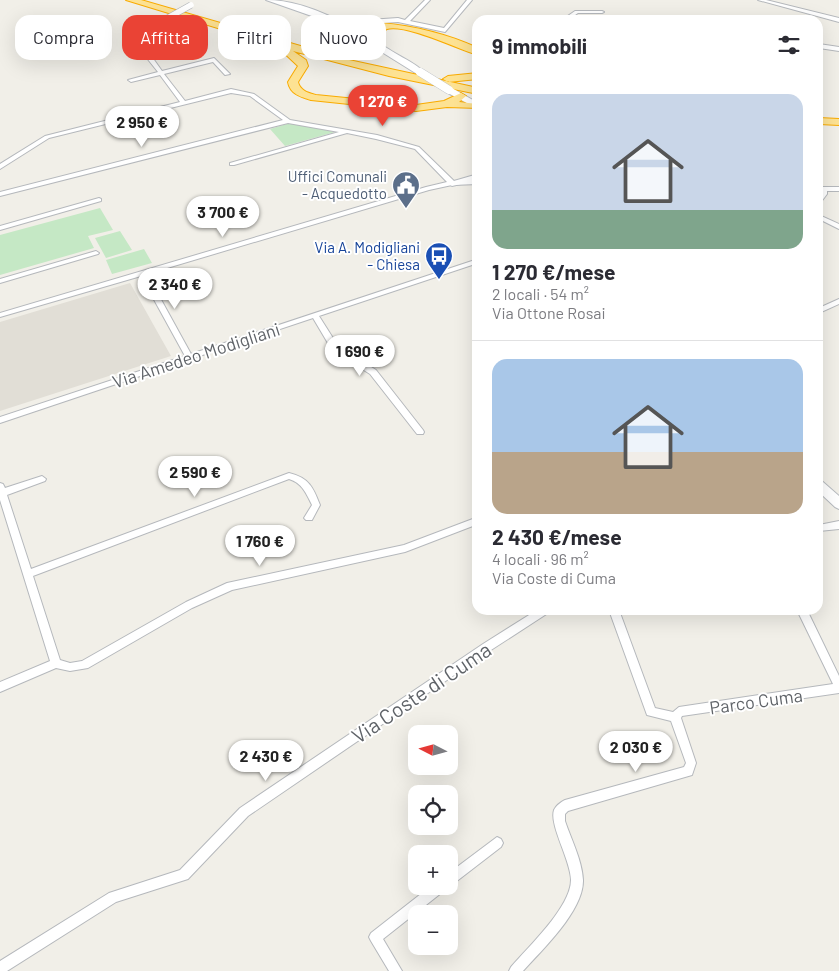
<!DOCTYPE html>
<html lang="it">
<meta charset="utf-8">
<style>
:root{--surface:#fff;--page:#f2f2f3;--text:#2b2b33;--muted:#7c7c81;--line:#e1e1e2;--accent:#ea4335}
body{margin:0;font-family:Barlow,sans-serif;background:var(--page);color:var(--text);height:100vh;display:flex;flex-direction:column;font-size:19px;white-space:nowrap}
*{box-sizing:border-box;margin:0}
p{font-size:16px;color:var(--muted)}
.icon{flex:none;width:28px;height:28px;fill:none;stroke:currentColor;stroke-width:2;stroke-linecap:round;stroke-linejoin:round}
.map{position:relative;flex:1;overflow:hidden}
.side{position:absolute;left:472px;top:15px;width:351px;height:600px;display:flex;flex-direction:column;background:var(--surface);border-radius:15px;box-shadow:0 5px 20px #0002}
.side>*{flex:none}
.top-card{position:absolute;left:15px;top:15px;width:382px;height:45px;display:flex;gap:10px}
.needle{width:32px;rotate:276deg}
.buttons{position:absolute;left:408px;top:725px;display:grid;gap:10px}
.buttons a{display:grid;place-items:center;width:50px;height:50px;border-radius:10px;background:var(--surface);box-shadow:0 5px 20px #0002;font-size:25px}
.price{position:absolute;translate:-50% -42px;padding:0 11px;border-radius:18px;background:#fff;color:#222;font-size:16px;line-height:32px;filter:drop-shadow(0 1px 2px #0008)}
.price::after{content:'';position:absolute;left:50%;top:30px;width:15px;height:11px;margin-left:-8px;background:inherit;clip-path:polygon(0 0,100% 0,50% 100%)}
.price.selected{background:var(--accent);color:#fff}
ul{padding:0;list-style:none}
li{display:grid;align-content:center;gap:10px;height:265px;padding:0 20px}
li+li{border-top:1px solid var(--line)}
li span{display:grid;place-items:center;height:155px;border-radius:15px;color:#555}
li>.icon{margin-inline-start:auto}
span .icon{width:90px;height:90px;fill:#fffc;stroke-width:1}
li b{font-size:21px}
h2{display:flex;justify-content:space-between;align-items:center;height:60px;padding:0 20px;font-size:21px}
.pill{padding:0 18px;border-radius:15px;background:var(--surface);box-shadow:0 5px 20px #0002;font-size:18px;line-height:45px}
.pill.selected{background:var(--accent);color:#fff}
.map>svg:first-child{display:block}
.education{fill:#e1ded6}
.green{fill:#c5e8c5}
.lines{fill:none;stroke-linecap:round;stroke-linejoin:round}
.street-casing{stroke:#b5b8bc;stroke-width:2}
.secondary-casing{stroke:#b6babf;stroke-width:2}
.highway-casing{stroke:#f9ab00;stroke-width:2}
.street{fill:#fff;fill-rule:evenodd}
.secondary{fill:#fff;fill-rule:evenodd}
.highway{fill:#fde293;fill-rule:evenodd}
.street-bridge-casing{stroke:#b5b8bc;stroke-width:7;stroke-linecap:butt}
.secondary-bridge-casing{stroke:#b6babf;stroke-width:9;stroke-linecap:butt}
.street-bridge{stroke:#fff;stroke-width:5.5}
.secondary-bridge{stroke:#fff;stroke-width:8}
.labels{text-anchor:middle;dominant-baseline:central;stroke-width:4;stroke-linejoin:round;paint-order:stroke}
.far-service-label{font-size:15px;fill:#4e5e75;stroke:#fff;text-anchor:end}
.far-transit-label{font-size:15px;fill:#164399;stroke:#fff;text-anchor:end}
.street-label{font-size:18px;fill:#5f6368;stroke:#fff}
.near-street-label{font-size:21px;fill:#5f6368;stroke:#fff}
</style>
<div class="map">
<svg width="839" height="971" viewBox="0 0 839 971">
<rect width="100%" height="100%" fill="#f1efe8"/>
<!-- education -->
<path class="education" d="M130,283L171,356L0,411V322Z"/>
<!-- green -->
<path class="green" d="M290,123L335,132L285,146L270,129Z
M100,208L113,230L88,236L94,248L0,275V235Z
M120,231L132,250L106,258L95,238Z
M144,249L152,263L112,274L106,260Z"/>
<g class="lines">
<!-- street casing -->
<g class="street-casing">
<path id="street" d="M425,0H430L410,21L444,28L467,0H472L445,32L398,22L339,26L336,24L339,22L398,18L405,20Z
M758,0H766L839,18V22Z
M575,11H602L604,12L602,13H578L568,20H562Z
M166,17L169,19L152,57L162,71L214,58L230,74L225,75L213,62L164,74L185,101L231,89L254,94L290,120L377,135L419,147L454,181L478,180V184L452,185L429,190L147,274L191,354L478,259V263L319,316L338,346L376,370L423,430L424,432L423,434H417L370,374L332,350L313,318L0,423V417L185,356L141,276L0,317V313L426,187L447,182L415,149L376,139L347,133L234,165H230V163L339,132L288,123L0,196V192L283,120L250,96L231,93L49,138L0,169V164L45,136L180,102L160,75L131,82L128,80L158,72L146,57L163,19Z
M819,44L839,47V51L819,48Z
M819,187H839V191H827V194L821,202L819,203V197L821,191H819Z
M99,198L101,199V201L0,230V226Z
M819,215L839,224V229L819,219Z
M96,251L99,253L98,254L0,283V279Z
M839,299V304L819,313V308Z
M289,473C309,478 313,487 320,505L312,520H306L304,518L312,505C306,493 302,483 289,479L33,576L60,660L70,663L82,661L186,602L227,583L404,545L478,517V524L405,552L232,590L192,608L88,668L70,671L56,668L0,692V682L50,661L0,500V483L3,484L5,488L42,476L46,479L45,481L7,495L31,569Z
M839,521V529L819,531V525Z
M537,610H550L548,613L491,650L248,816L188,879L116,902L7,971H0V961L109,893L180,870L240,808L483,644Z
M609,610H619L655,708L673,712L679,707L833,684L797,610H807L839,676V693L682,716L681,718L696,763L692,775L568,811L565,814V821C571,839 582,860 583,880C584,910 543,949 523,971H509L511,967C528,947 571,907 571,880C571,861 549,825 554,810C556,806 561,802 565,800L684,767L686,763L671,721L647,715Z
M497,837L501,839L503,843L501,847L453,884L449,886V873Z
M431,886H447L445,890L383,939L402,971H389L371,941L369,937L371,933Z"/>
</g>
<!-- secondary casing -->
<g class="secondary-casing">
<path id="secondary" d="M266,0C312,0 357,30 395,53C405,59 416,64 424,72L417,74L364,41L326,21Z
M446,88H452L478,103V109L446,92Z
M478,174V180L452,186L447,183Z
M819,480L823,482L839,496V509L835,507L819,492Z"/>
</g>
<!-- highway casing -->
<g class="highway-casing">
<path id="highway" d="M126,0H141L349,60L478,88V94L389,76L293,51L306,60L308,66L298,82C300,91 309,93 316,95L416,105L444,101L461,93L466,96L459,102L478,104V108L447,107L416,111L311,100C301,97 290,94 288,82L298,66L283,52V48Z
M381,23C415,26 447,34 478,48V55C457,49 407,24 387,29C384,30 380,34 377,35L378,43L373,46L368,43L367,34L373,29L354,34L349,31L366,24Z
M478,73V79L448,82L443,79L448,76Z
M819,118L839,119V125L819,124Z"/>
</g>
<!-- street -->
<use href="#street" class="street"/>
<!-- secondary -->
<use href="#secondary" class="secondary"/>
<!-- highway -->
<use href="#highway" class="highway"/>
<!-- street-bridge casing -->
<g class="street-bridge-casing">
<path id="street-bridge" d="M166,19L191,5"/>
</g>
<!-- secondary-bridge casing -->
<g class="secondary-bridge-casing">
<path id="secondary-bridge" d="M420,72L449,90"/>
</g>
<!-- street-bridge -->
<use href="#street-bridge" class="street-bridge"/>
<!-- secondary-bridge -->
<use href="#secondary-bridge" class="secondary-bridge"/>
</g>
<!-- icons -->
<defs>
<g id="civic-pin" transform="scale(1.4375)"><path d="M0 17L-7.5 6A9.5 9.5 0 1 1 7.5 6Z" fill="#5c6f8a" stroke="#fff"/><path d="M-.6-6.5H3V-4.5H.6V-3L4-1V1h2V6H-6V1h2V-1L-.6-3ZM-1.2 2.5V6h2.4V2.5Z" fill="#fff"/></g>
<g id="bus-pin" transform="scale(1.4375)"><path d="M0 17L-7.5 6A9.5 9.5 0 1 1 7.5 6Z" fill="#1a4fb4" stroke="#fff"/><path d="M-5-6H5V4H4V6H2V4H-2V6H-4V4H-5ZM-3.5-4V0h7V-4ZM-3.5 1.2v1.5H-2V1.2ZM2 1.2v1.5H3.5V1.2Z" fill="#fff"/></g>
</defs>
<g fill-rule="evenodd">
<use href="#civic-pin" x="406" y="185"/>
<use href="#bus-pin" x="439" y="256"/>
</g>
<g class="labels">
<!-- far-service labels -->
<g class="far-service-label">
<text x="387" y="176">Uffici Comunali<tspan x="387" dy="17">- Acquedotto</tspan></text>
</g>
<!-- far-transit labels -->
<g class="far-transit-label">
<text x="420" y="247">Via A. Modigliani<tspan x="420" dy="17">- Chiesa</tspan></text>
</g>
<!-- street labels -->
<g class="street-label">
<text transform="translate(196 355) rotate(-18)">Via Amedeo Modigliani</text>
<text transform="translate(756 701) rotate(-8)">Parco Cuma</text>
</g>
<!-- near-street labels -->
<g class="near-street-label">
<text transform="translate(421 692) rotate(-34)">Via Coste di Cuma</text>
</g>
</g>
</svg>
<div class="buttons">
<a><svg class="needle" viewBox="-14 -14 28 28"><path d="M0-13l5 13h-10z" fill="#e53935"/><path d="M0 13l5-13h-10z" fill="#7c7c81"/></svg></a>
<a><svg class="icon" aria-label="locate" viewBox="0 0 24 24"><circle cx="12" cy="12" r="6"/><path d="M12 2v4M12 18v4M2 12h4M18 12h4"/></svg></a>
<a>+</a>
<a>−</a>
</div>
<b class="price selected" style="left:383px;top:127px">1 270 €</b>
<b class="price" style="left:142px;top:148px">2 950 €</b>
<b class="price" style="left:223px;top:238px">3 700 €</b>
<b class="price" style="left:175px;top:310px">2 340 €</b>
<b class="price" style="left:360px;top:377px">1 690 €</b>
<b class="price" style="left:195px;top:498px">2 590 €</b>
<b class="price" style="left:260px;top:567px">1 760 €</b>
<b class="price" style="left:636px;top:773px">2 030 €</b>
<b class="price" style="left:266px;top:782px">2 430 €</b>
<div class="top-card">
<a class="pill">Compra</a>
<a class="pill selected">Affitta</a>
<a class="pill">Filtri</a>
<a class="pill">Nuovo</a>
</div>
<section class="side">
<h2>9 immobili<svg class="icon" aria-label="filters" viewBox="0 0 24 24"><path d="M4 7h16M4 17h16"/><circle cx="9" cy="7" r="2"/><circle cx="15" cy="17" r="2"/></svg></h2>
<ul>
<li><span style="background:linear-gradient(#c9d6e8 75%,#7fa58c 0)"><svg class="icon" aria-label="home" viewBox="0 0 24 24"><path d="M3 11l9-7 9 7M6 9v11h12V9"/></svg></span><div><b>1 270 €/mese</b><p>2 locali · 54 m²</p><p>Via Ottone Rosai</p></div></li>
<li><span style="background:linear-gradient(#a9c7e8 60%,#b9a48a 0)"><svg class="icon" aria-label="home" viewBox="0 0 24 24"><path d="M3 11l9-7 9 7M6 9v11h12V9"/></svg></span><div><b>2 430 €/mese</b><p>4 locali · 96 m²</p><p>Via Coste di Cuma</p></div></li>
</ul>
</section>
</div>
